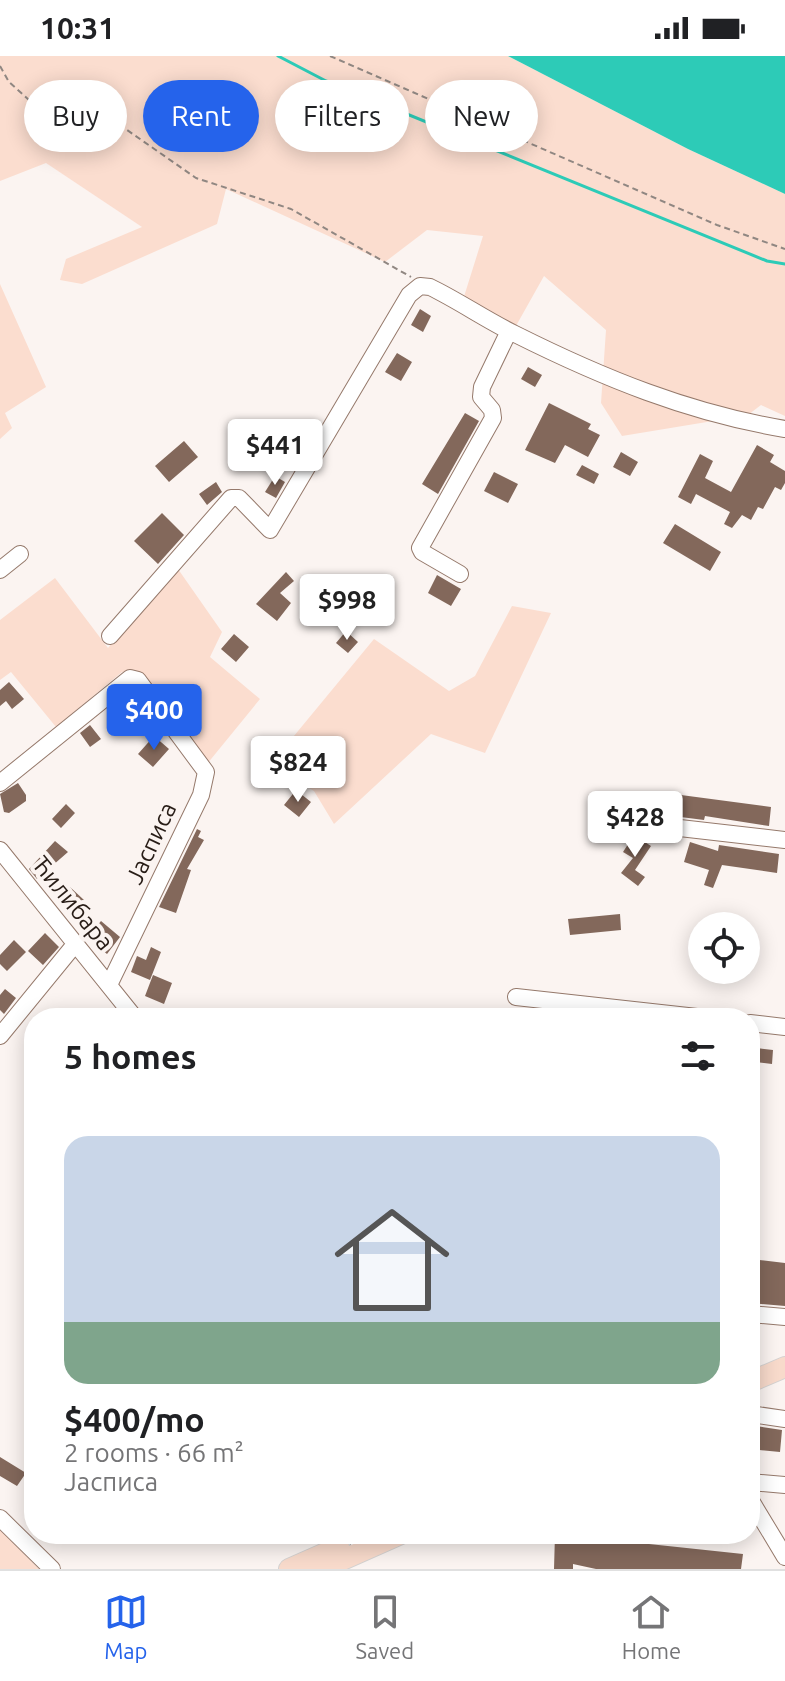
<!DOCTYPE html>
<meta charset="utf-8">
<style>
:root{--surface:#fff;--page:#f6f6f6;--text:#202124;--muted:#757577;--line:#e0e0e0;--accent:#2563eb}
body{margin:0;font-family:Ubuntu,sans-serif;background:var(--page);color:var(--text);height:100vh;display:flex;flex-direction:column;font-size:30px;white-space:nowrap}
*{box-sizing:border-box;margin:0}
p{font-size:26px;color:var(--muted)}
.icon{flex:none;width:44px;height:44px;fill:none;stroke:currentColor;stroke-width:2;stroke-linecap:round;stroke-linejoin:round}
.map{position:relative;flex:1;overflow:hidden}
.side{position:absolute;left:24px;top:952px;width:736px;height:536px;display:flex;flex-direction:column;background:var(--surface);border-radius:32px;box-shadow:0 4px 20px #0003}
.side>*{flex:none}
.hud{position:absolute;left:24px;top:24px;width:738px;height:72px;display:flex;gap:16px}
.controls{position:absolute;left:688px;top:856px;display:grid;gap:16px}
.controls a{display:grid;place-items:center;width:72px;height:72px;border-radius:50%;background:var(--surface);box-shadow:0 4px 20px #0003;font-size:40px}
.price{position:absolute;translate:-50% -68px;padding:0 18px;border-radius:8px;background:#fff;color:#222;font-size:26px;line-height:52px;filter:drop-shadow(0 2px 4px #0008)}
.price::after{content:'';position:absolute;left:50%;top:48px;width:24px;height:18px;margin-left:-12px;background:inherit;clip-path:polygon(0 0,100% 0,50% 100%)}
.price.current{background:var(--accent);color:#fff}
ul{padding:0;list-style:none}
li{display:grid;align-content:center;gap:16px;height:424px;padding:0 40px}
li span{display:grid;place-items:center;height:248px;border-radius:24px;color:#555}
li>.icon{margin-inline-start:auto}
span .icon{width:144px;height:144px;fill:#fffc;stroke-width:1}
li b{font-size:34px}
h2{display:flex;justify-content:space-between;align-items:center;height:96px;padding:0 40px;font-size:34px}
.tag{padding:0 28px;border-radius:36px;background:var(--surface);box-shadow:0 4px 20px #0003;font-size:28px;line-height:72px}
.tag.current{background:var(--accent);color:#fff}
.status{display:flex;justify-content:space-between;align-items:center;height:56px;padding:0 40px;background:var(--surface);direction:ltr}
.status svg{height:22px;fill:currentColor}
.dock{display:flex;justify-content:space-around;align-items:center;height:112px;border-top:2px solid var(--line);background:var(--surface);font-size:22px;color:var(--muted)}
.dock a{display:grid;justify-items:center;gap:4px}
.dock .current{color:var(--accent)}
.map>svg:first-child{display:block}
.green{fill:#fbddcf}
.water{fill:#2dcbb7}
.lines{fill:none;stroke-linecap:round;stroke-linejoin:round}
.stream{stroke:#2dcbb7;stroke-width:3}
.building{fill:#83685b}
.minor-casing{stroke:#95796b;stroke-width:18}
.major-casing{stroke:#d4d2d1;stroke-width:22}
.path{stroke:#908782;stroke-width:2;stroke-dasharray:6 4;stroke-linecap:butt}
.minor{stroke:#fff;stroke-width:16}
.major{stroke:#f8dacb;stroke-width:20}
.labels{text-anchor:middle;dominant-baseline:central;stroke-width:8;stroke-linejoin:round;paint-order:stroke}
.street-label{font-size:24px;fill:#281d17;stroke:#fbf4f1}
</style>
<div class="status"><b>10:31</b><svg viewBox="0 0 49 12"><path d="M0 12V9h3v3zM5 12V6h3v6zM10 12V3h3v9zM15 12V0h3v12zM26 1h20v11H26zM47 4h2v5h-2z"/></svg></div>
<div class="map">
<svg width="785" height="1513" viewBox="0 0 785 1513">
<rect width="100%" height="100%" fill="#fbf4f1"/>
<!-- green -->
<path class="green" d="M0,0H508L688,93L785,138V360L761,349L740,365L725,363L622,380L601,347L606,274L544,220L512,277L462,247L483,180L427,174L385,206L226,133L217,168L82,228L60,224L66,203L142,171L46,107L0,125Z
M0,228L46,331L5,357L12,372L0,383Z
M178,513L222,576L210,601L260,643L207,708L133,614L122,616L56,671L11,616L0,624V564L55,522L108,592L158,531Z
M512,550L551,557L485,697L431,678L334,768L314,735L270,709L374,583L449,635L475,620Z
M0,1474L39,1513H0Z"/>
<!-- water -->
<path class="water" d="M508,0H785V138L688,93Z"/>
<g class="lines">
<!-- stream -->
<path class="stream" d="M278,0L326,25L767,205L785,208"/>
</g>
<!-- building -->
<path class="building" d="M420,253L431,260L423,276L411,269Z
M397,297L412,306L401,325L385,316Z
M528,311L542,319L535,331L521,323Z
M549,347L591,368L588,373L600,379L588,401L565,389L555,407L525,394Z
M465,357L479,365L438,438L422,428Z
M184,385L198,401L169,426L155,410Z
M757,389L774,399L770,406L785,415V427L781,434L775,431L763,453L758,451L751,464L742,459L732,472L724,468L730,456L696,438L691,448L678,441L700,398L713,405L705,422L731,436Z
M621,396L638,406L630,420L613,411Z
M582,409L599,418L594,428L576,419Z
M494,416L518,428L508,447L484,435Z
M275,420L285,426L276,442L265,436Z
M216,426L222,436L207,449L199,438Z
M162,457L184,479L158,508L134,485Z
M675,468L721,496L710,515L663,487Z
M286,516L294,525L280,537L291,547L277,565L256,548Z
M437,519L461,533L451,550L428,537Z
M341,526L352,540L339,550L328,537Z
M346,575L358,586L348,597L336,587Z
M234,578L249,591L236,606L221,593Z
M9,626L24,643L12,653L6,645L0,650V634Z
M129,639L137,650L133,653L138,659L116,671L107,658Z
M90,669L101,683L90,691L80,677Z
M154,680L169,693L153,711L138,698Z
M18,727L26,739V745L9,757L4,756L0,738Z
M296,734L311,746L299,761L284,749Z
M681,739L771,751L769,770L705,760L704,764L665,759L663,764L648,757L654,744L659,746L660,743L680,752Z
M66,748L75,757L61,772L52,763Z
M197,773L201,775L198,781L204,784L187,813L191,814L176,857L159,851Z
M634,779L651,790L635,814L645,821L638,830L621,817L633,802L623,796Z
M55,785L68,796L37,823L29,813Z
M690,786L718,795L719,789L779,798L777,817L722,809L713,832L704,829L709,814L684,806Z
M70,831L84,844L73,857L59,844Z
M620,858L621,874L570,879L568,863Z
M101,865L120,881L107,898L87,882Z
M45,877L59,891L43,909L28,895Z
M14,884L26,896L7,915L0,908V899Z
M151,891L161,896L150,924L131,916L137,900L146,904Z
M153,919L172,927L164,948L145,940Z
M5,933L16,942L4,958L0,954V939Z
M757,992L773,994L772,1008L755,1006Z
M750,1203L785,1207V1250L750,1247Z
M750,1369L782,1374L780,1396L750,1393Z
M0,1401L26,1417L17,1430L0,1420Z
M555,1478L743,1498L741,1513H596L573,1508V1513H554Z"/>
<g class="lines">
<!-- minor casing -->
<g class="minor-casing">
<path id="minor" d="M0,514L20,498
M460,518L422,496L420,492L493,362L492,354L481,341L482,331L509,275
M110,580L231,442H239L270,474L409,239L420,230L430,231C459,245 486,264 515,278C603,322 689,357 785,373
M0,727L130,622L138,624L206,716L201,739L109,929
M671,771L785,784
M0,794L135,962
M516,941L706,962
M750,967L785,971
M0,980L76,887
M750,1258L785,1261
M750,1358L785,1363
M750,1426L785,1429
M750,1443L785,1501
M0,1462L52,1513
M355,1478L357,1483"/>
</g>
<!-- major casing -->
<g class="major-casing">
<path id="major" d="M750,1326L785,1311
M289,1513L339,1491
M322,1513L401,1478"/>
</g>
<!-- path -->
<path class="path" d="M330,0L717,169L785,193
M0,10L9,26L29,44L61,60L117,67L196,122L291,153L411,221"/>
<!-- minor -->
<use href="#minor" class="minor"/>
<!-- major -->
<use href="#major" class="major"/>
</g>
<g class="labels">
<!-- street labels -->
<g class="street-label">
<text transform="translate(151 787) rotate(-65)">Јасписа</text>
<text transform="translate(73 847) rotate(51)">Ћилибара</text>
</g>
</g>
</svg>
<div class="controls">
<a><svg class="icon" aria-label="locate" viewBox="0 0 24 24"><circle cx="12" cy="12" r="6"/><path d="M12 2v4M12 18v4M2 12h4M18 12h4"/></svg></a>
</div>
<b class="price" style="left:275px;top:431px">$441</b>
<b class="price" style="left:347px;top:586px">$998</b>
<b class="price current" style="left:154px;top:696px">$400</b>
<b class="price" style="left:298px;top:748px">$824</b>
<b class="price" style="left:635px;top:803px">$428</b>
<div class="hud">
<a class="tag">Buy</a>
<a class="tag current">Rent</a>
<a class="tag">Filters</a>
<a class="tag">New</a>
</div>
<section class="side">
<h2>5 homes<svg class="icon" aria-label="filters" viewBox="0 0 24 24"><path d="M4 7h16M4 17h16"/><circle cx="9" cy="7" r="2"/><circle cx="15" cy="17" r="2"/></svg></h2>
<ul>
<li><span style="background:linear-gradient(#c9d6e8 75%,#7fa58c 0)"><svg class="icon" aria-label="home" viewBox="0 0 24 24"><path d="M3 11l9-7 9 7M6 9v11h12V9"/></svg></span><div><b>$400/mo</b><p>2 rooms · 66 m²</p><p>Јасписа</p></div></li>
</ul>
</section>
</div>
<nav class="dock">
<a class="current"><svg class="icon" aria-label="map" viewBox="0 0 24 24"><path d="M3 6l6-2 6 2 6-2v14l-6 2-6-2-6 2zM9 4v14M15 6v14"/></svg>Map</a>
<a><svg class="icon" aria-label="saved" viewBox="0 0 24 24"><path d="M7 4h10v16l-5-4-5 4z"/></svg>Saved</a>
<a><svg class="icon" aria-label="home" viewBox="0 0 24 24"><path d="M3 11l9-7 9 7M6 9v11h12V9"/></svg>Home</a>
</nav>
